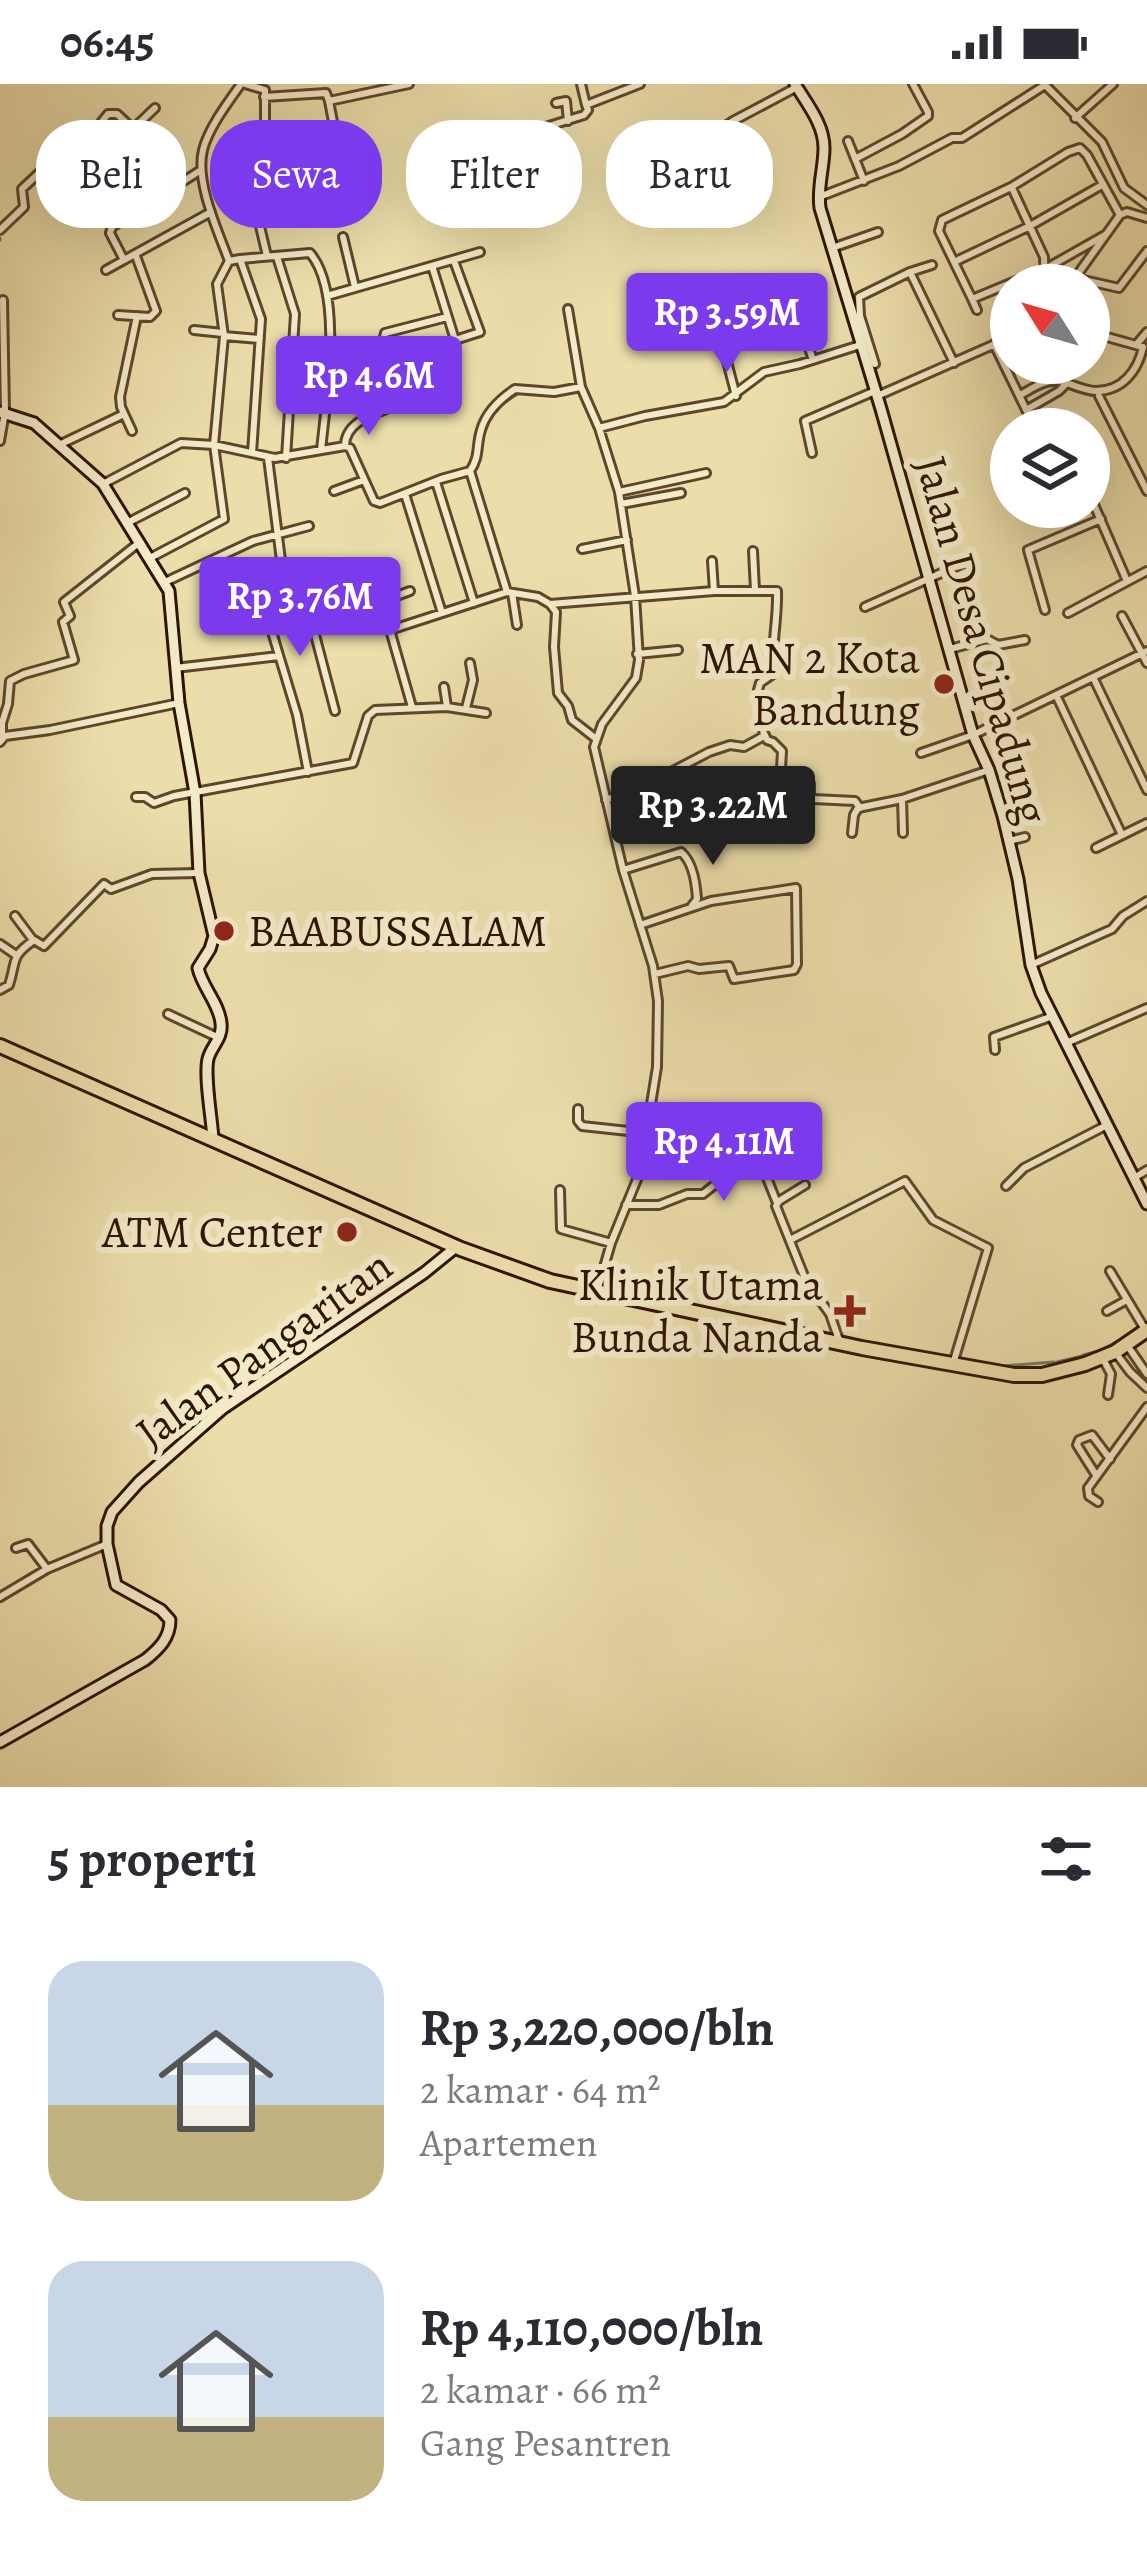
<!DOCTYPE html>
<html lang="id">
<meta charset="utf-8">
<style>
:root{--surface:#fff;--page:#f7f7f7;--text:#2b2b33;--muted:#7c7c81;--accent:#7c3aed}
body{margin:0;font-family:Alegreya,serif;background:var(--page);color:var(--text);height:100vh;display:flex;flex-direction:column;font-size:45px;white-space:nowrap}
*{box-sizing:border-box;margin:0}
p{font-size:39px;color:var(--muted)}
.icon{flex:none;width:66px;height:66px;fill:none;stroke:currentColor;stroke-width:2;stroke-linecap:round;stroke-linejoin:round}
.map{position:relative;height:1703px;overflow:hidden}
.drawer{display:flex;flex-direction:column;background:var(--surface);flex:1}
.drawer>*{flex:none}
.guide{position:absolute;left:36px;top:36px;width:1077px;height:108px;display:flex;gap:24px}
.needle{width:78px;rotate:307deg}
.buttons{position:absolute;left:990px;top:180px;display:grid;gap:24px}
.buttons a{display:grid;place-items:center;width:120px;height:120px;border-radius:50%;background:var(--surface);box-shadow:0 12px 48px #0002;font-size:60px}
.price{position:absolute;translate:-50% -102px;padding:0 27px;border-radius:12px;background:var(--accent);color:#fff;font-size:39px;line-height:78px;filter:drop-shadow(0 3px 6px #0008)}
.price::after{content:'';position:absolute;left:50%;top:72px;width:36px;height:27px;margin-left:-18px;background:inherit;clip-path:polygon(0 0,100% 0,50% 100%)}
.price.active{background:#222;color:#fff}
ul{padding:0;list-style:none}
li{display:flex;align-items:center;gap:36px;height:300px;padding:0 48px}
li span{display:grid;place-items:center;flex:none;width:336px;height:240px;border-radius:36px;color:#555}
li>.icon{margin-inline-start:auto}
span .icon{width:144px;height:144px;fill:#fffc;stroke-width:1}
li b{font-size:51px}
h2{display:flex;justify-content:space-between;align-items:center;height:144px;padding:0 48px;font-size:51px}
.pill{padding:0 42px;border-radius:48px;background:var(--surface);box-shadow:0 12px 48px #0002;font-size:42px;line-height:108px}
.pill.active{background:var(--accent);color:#fff}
.status{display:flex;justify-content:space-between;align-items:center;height:84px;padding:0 60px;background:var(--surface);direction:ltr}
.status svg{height:33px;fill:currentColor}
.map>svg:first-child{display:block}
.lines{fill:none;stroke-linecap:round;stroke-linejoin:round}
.stream{stroke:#6f786a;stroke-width:3}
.street-casing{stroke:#5e462b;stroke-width:12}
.secondary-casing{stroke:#2f1300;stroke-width:15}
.highway-casing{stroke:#2f1300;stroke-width:18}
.street{stroke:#f3eac8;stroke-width:6}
.secondary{stroke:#f3eac8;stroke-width:9}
.highway{stroke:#ecdeab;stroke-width:12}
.poi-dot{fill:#8f2418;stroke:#f3eac8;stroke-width:4.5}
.labels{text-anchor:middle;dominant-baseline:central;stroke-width:12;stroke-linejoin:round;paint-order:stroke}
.street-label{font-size:45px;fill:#2f1300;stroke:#f3eac8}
.poi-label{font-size:45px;fill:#2f1300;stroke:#f3eac8;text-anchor:end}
</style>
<div class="status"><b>06:45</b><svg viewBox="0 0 49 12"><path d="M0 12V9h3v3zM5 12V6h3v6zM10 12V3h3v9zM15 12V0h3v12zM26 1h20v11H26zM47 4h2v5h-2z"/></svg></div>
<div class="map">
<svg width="1147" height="1703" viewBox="0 0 1147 1703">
<rect width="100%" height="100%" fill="#ecdeab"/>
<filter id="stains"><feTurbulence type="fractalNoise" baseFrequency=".00167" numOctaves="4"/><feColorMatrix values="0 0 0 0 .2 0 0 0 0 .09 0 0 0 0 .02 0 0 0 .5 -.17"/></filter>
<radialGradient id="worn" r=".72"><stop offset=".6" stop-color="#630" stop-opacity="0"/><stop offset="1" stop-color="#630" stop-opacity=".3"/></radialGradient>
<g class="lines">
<!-- stream -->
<path class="stream" d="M713,48L729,36
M825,122L834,153
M0,154V156
M499,322L519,309
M276,377L326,368
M373,419L379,423L392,418
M593,672L617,774
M212,983L215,1027
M1083,1271L1099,1267L1126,1253
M976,1278L1003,1282L1054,1278
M1057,1278L1082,1272"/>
<!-- street casing -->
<g class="street-casing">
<path id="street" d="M241,0C228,18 208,45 203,66C195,98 218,147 229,177L240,175L261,235L252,369
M245,0L265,6V45L267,47L334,43L329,17
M581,0L586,21
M1044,0L1102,58L1124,104L1147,121
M264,13L326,9L329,17L409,0
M556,19L566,17L568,37
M1075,34L1113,0
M334,43L339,66
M533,49L536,46L584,31L588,26L586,21L640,0
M93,52L144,121
M848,57L864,97
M711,63L710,53L733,37
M747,65L733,37L797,3
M855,75L902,50L928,32V28L913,0
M201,86L112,143L110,149L124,176L211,128
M1012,104L1044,173L1045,201
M819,113L899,82L952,54H962L1045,1
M254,117L267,172
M0,146L24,123L22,105L53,76L92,50L108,30H117L133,45L155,24
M1105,151L1045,185L972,215L939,147L942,136L1011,103L1068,68L1080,64L1087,71L1120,131L1127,128L1147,134
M343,153L355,203
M832,164L878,148
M277,173L295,230L286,374
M240,175L310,169C344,209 326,316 321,366
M454,177L480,248L455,256
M954,178L1030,142L1102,101
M106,186L124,176
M910,188L954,279
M1046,189L1075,194L1120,131
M1075,194L1119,204L1147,167
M327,212L480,168
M972,215L977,226
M568,225L581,303L599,344L619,408L635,512L639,576L636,594L602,640L594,663L623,786L653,882L658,917L657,983L640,1088L611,1159L598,1204
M118,231L150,233L156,227L136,172
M725,232L724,266L736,312
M813,242L803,247L813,276
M194,246L223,249
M1089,248L1143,263
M224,252L259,255
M994,260L1033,340
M1136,261L1147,248
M381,265L388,276L455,256L432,182
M875,280L860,232L859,213L910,188L932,181
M328,284L381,265L385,249L447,233
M1020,311C1035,303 1049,292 1067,299
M877,312L1011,253
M1099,312L1147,407
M1026,326L1059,307L1067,299C1075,302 1087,307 1096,307C1123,307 1138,286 1143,263
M599,344L645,332L724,318L764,288L800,280L860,261
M132,347L121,323L120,313L137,232
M0,357L5,328L3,216
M59,361L124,330
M345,362C345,339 371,331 391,323
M812,369L805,337L875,307
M268,374L283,492L262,503L263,518L297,631L308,688
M470,387L507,508
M436,398L474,519
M103,400L181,359L214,361L275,374L345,362L350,364L374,417L380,419L441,395L470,387C480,373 476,362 481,346C486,328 500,315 515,305L554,308L581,303
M334,407L364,396
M619,408L706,389
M1089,409L1127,497
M405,410L442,529
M621,420L681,409
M127,439L185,409
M582,465L627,456
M753,467L755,506
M150,474L224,435L214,361L224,252L217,200L229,177
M712,477L714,507
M369,491L390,546L412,623
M283,492L290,499L297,498L303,505L335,627
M165,498L253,457L309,442
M512,509L517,541
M380,518L410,507
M550,520L714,507H777C778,536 771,562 773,590L760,599L758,606L764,652L744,663L730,661L709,668L648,700L606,716
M865,523L966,478
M1045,526L1028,466L1101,435
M1068,529L1147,487
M1122,532L1147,579
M390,546L507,508L538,513L550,520L556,528L554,563L558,609L568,622L572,636L595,654
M950,565L987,555L998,561L1025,556
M637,570L678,566
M175,584L279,572
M1093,593L1147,706
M444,603L447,623
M1057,613L1122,751
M466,624L473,596L470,579
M765,651L767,656L773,658L782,667L780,702L810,700V713L813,715L855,717L860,724
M2,653V639L8,620L10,597L24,590L74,576L63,538L70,532L64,518L140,458
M0,658L5,652L50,646L179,619
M921,669L973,651L1147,567
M136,713H145L154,719L174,712L353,679L368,632L375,626L447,623L486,629
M902,715L903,749
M852,749L854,731L858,724L902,715L989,686
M1009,757L1025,753
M1096,764L1147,739
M623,786L681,768C693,778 696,799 697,815L691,823
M15,832L33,856
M640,841L711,817L796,804L797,880L794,886L734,895L729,882L699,885L688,882L655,890
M0,860L16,871
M1031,881L1112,845L1123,832L1147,817
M0,906L9,901C17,876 10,873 34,856L44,862L104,800L111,805L152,790L199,789
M168,930L217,953
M1066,959L1147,924
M995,966L994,953L1053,932
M578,1025V1037L582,1042L647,1049
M759,1074L777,1119
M1134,1094L1147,1086
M805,1101L779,1117L776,1122L806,1197L830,1230L840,1259
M1006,1102L1024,1084L1107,1041
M560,1106L561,1145L611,1159
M626,1121H659L687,1110H703L752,1071L760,1074L784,1042
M790,1156L905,1097L933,1136L988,1164L953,1280
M1110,1187L1146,1247
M1107,1227L1125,1217
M1127,1261L1147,1290
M1115,1268L1130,1288L1147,1304
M1103,1275L1111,1290L1108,1311
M1096,1391L1077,1361L1079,1356L1092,1351L1110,1375
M1098,1418L1089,1412L1088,1404L1147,1323
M16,1464L28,1460L47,1485
M0,1513L47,1485L107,1460"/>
</g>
<!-- secondary casing -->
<g class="secondary-casing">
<path id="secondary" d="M795,0C807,20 824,40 824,64C824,84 817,104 820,124L881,325L973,651L989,686L1003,732L1018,795L1031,881L1041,909L1147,1120
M0,328L34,339L103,400L169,507L179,619L195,709L199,789L214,852L210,865L198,884C202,903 219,919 221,939C223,955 211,962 208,975C204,992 212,1036 213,1055
M0,1658L145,1576C159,1565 170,1554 170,1536L161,1526L116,1501L107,1460V1442L112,1428L139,1398L222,1325L424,1189L456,1163"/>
</g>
<!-- highway casing -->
<g class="highway-casing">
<path id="highway" d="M0,962L461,1165L550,1197L862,1264L1014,1291H1042L1085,1280L1115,1268L1147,1246"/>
</g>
<!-- street -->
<use href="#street" class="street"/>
<!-- secondary -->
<use href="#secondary" class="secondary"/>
<!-- highway -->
<use href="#highway" class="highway"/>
</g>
<!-- markers -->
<g class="poi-dot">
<circle cx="944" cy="600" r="12"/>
<circle cx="224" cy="847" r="12"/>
<circle cx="347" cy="1148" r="12"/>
<path d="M844 1209h12v12h12v12h-12v12h-12v-12h-12v-12h12z"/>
</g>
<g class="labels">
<!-- street labels -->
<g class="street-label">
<text transform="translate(982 556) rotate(74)">Jalan Desa Cipadung</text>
<text transform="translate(264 1265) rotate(-36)">Jalan Pangaritan</text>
</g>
<!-- poi labels -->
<g class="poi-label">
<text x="920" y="574">MAN 2 Kota<tspan x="920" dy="52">Bandung</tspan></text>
<text x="248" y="847" text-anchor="start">BAABUSSALAM</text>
<text x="323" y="1148">ATM Center</text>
<text x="823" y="1201">Klinik Utama<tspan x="823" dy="52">Bunda Nanda</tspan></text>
</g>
</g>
<rect width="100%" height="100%" filter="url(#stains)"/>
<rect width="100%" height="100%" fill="url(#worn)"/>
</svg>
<div class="buttons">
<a><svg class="needle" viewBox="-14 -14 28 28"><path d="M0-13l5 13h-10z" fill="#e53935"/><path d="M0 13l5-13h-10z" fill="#7c7c81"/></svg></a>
<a><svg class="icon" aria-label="layers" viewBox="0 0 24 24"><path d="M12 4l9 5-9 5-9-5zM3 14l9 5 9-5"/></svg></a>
</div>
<b class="price" style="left:727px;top:291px">Rp 3.59M</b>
<b class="price" style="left:369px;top:354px">Rp 4.6M</b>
<b class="price" style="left:300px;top:575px">Rp 3.76M</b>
<b class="price active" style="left:713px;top:784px">Rp 3.22M</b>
<b class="price" style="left:724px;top:1120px">Rp 4.11M</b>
<div class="guide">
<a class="pill">Beli</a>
<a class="pill active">Sewa</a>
<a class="pill">Filter</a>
<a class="pill">Baru</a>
</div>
</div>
<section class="drawer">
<h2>5 properti<svg class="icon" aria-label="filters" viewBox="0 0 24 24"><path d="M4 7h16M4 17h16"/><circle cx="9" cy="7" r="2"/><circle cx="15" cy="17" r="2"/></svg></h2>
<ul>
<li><span style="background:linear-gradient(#c9d6e8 60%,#c2b280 0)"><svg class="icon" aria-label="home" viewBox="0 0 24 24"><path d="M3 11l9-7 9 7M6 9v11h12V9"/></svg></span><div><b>Rp 3,220,000/bln</b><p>2 kamar · 64 m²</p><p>Apartemen</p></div></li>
<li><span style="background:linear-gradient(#c9d6e8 65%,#c2b280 0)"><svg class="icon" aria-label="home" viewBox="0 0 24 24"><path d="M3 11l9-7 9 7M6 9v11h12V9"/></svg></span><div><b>Rp 4,110,000/bln</b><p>2 kamar · 66 m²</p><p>Gang Pesantren</p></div></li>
</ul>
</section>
